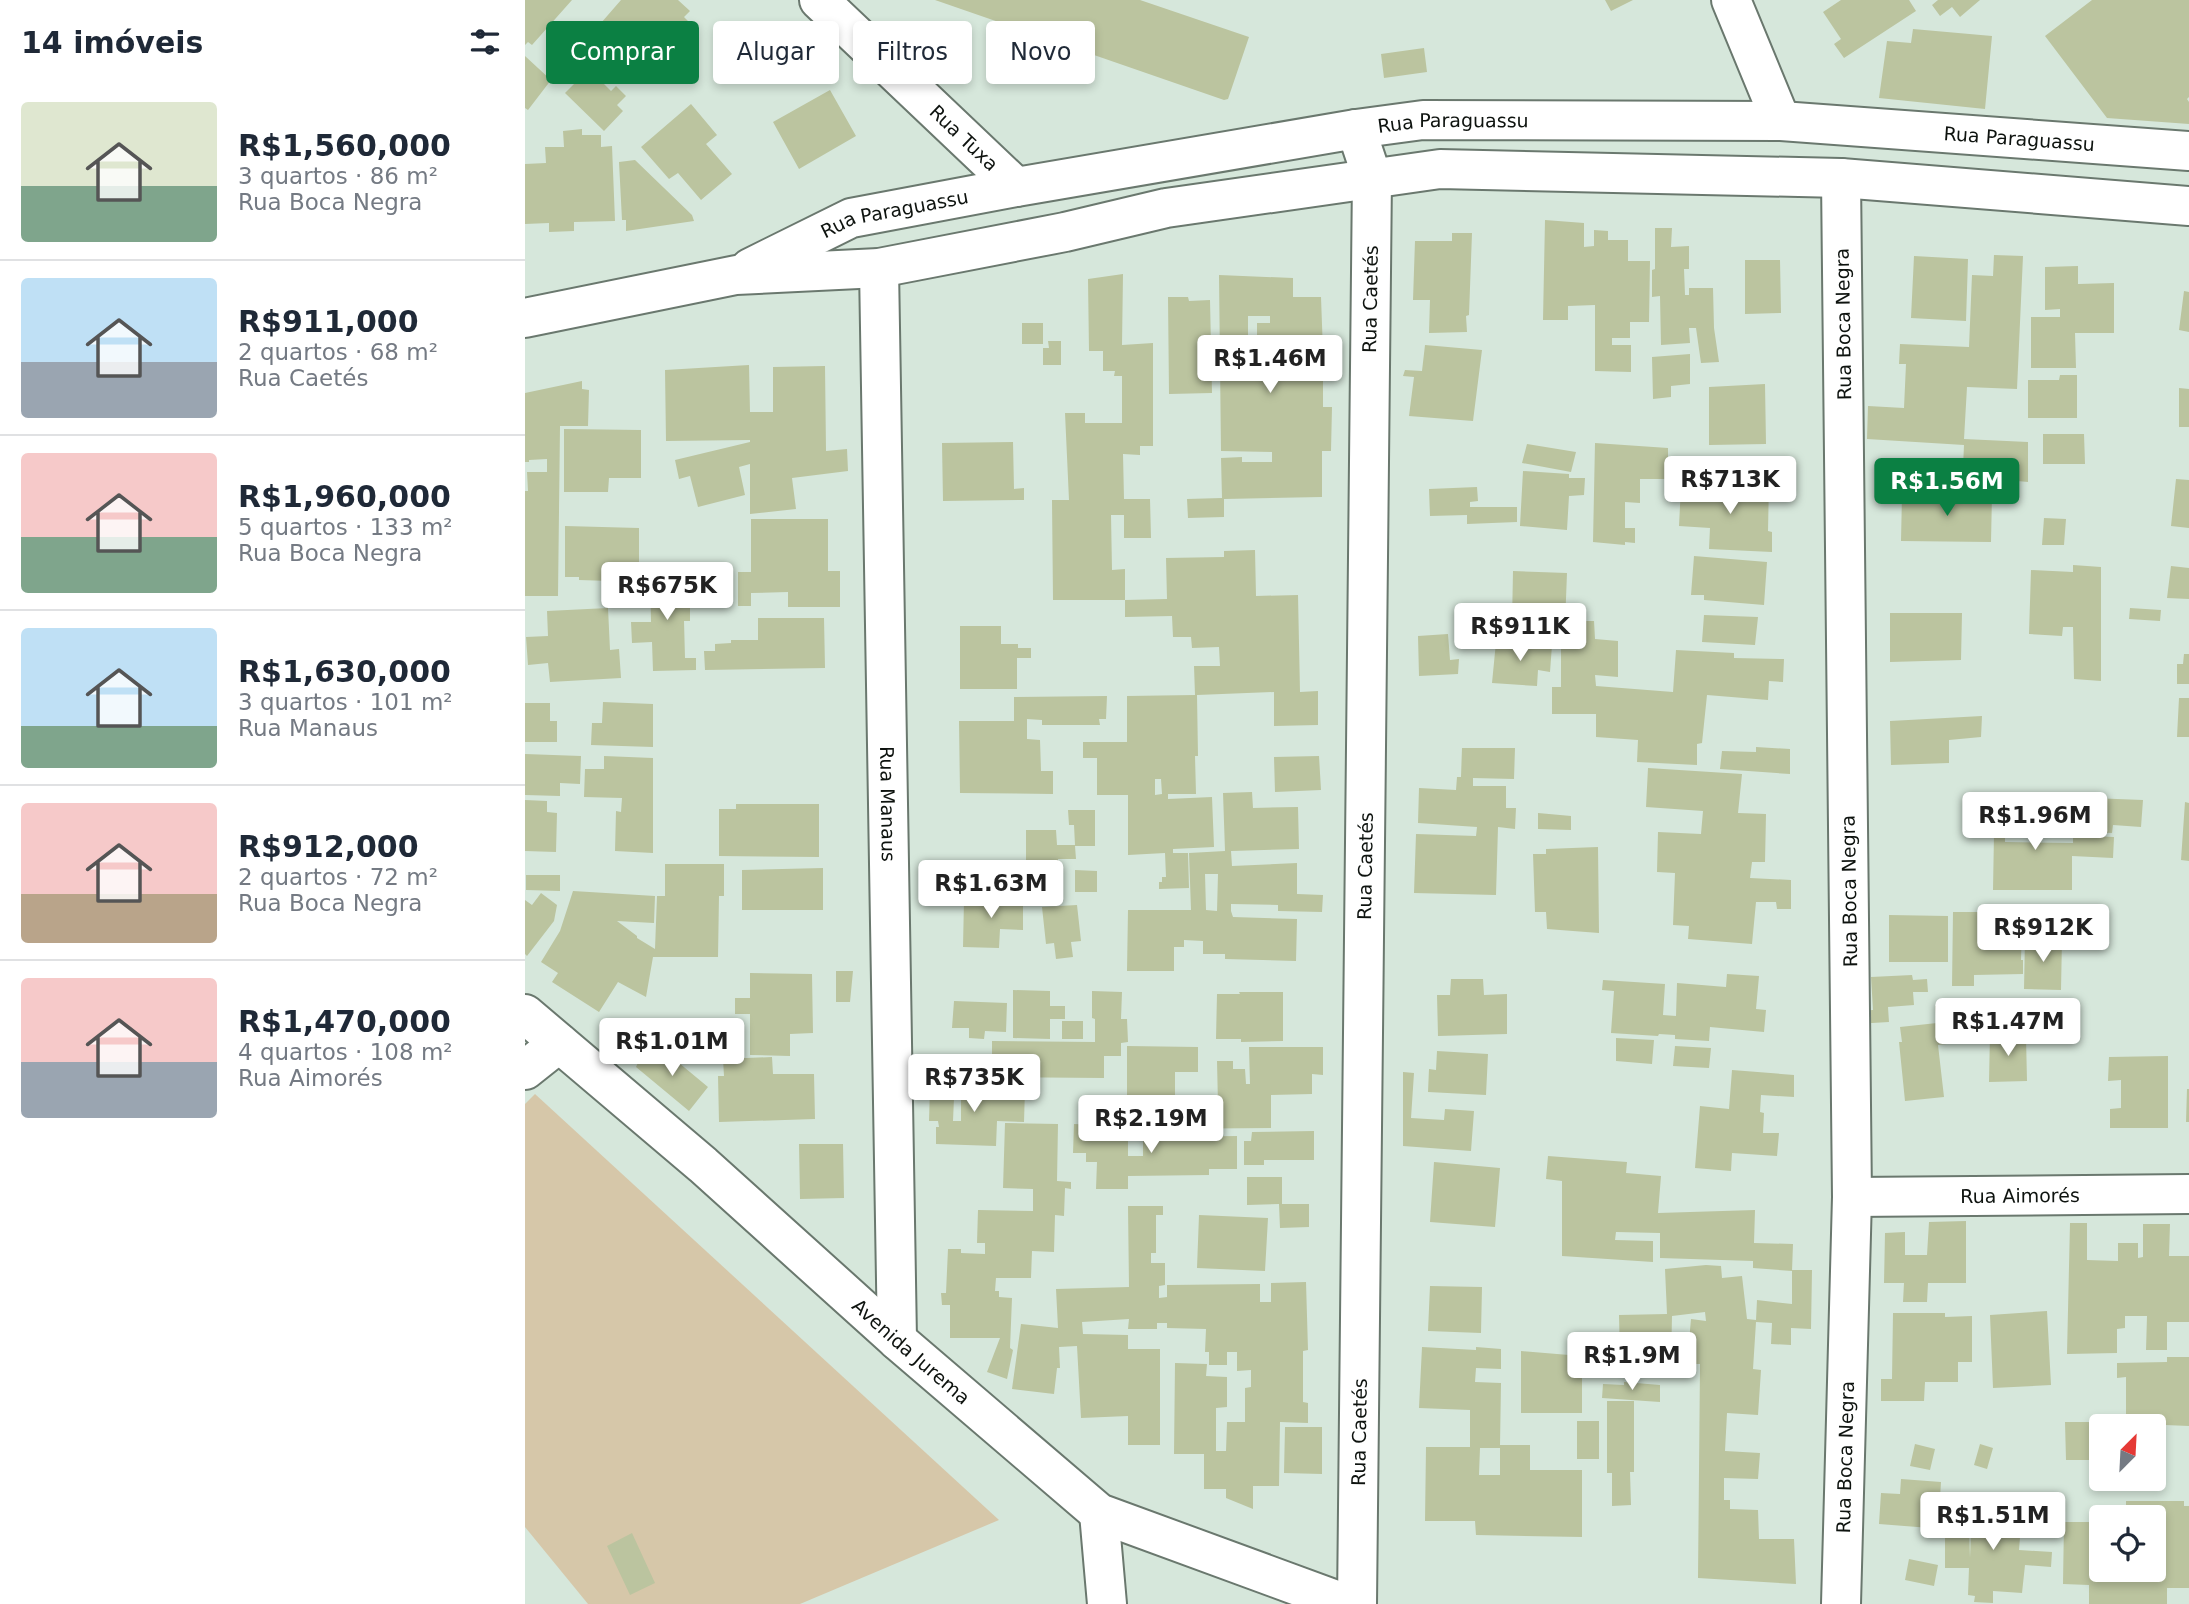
<!DOCTYPE html>
<html lang="pt">
<meta charset="utf-8">
<style>
:root{--surface:#fff;--page:#f2f2f3;--text:#1f2937;--muted:#747a83;--line:#e0e1e3;--accent:#0b8043}
body{margin:0;font-family:"DejaVu Sans",sans-serif;background:var(--page);color:var(--text);height:100vh;display:flex;flex-direction:column;font-size:26px;white-space:nowrap}
*{box-sizing:border-box;margin:0}
p{font-size:23px;color:var(--muted)}
.icon{flex:none;width:38px;height:38px;fill:none;stroke:currentColor;stroke-width:2;stroke-linecap:round;stroke-linejoin:round}
.map{position:relative;flex:1;overflow:hidden}
.sheet{display:flex;flex-direction:column;background:var(--surface);width:525px}
.sheet>*{flex:none}
.top-card{position:absolute;left:21px;top:21px;width:665px;height:63px;display:flex;gap:14px}
.needle{width:46px;rotate:24deg}
.controls{position:absolute;left:1564px;top:1414px;display:grid;gap:14px}
.controls a{display:grid;place-items:center;width:77px;height:77px;border-radius:7px;background:var(--surface);box-shadow:0 4px 10px #0003;font-size:35px}
.price{position:absolute;translate:-50% -60px;padding:0 16px;border-radius:7px;background:#fff;color:#222;font-size:23px;line-height:46px;filter:drop-shadow(0 2px 4px #0008)}
.price::after{content:'';position:absolute;left:50%;top:42px;width:21px;height:16px;margin-left:-10px;background:inherit;clip-path:polygon(0 0,100% 0,50% 100%)}
.price.active{background:var(--accent);color:#fff}
ul{padding:0;list-style:none}
li{display:flex;align-items:center;gap:21px;height:175px;padding:0 21px}
li+li{border-top:2px solid var(--line)}
li span{display:grid;place-items:center;flex:none;width:196px;height:140px;border-radius:7px;color:#555}
li>.icon{margin-inline-start:auto}
span .icon{width:84px;height:84px;fill:#fffc;stroke-width:1}
li b{font-size:30px}
h2{display:flex;justify-content:space-between;align-items:center;height:84px;padding:0 21px;font-size:30px}
.pill{padding:0 24px;border-radius:7px;background:var(--surface);box-shadow:0 4px 10px #0003;font-size:24px;line-height:63px}
.pill.active{background:var(--accent);color:#fff}
main{display:flex;flex:1;min-height:0}
.map>svg:first-child{display:block}
.green{fill:#d6c7a9}
.building{fill:#bbc49f;fill-rule:evenodd}
.lines{fill:none;stroke-linecap:round;stroke-linejoin:round}
.minor-casing{stroke:#6a786e;stroke-width:42}
.minor{stroke:#fff;stroke-width:38}
.labels{text-anchor:middle;dominant-baseline:central;stroke-width:5;stroke-linejoin:round;paint-order:stroke}
.street-label{font-size:19px;fill:#0e130f;stroke:#fff}
</style>
<main>
<section class="sheet">
<h2>14 imóveis<svg class="icon" aria-label="filters" viewBox="0 0 24 24"><path d="M4 7h16M4 17h16"/><circle cx="9" cy="7" r="2"/><circle cx="15" cy="17" r="2"/></svg></h2>
<ul>
<li><span style="background:linear-gradient(#dfe7d0 60%,#7fa58c 0)"><svg class="icon" aria-label="home" viewBox="0 0 24 24"><path d="M3 11l9-7 9 7M6 9v11h12V9"/></svg></span><div><b>R$1,560,000</b><p>3 quartos · 86 m²</p><p>Rua Boca Negra</p></div></li>
<li><span style="background:linear-gradient(#bfe0f5 60%,#9aa5b1 0)"><svg class="icon" aria-label="home" viewBox="0 0 24 24"><path d="M3 11l9-7 9 7M6 9v11h12V9"/></svg></span><div><b>R$911,000</b><p>2 quartos · 68 m²</p><p>Rua Caetés</p></div></li>
<li><span style="background:linear-gradient(#f6c9c9 60%,#7fa58c 0)"><svg class="icon" aria-label="home" viewBox="0 0 24 24"><path d="M3 11l9-7 9 7M6 9v11h12V9"/></svg></span><div><b>R$1,960,000</b><p>5 quartos · 133 m²</p><p>Rua Boca Negra</p></div></li>
<li><span style="background:linear-gradient(#bfe0f5 70%,#7fa58c 0)"><svg class="icon" aria-label="home" viewBox="0 0 24 24"><path d="M3 11l9-7 9 7M6 9v11h12V9"/></svg></span><div><b>R$1,630,000</b><p>3 quartos · 101 m²</p><p>Rua Manaus</p></div></li>
<li><span style="background:linear-gradient(#f6c9c9 65%,#b9a48a 0)"><svg class="icon" aria-label="home" viewBox="0 0 24 24"><path d="M3 11l9-7 9 7M6 9v11h12V9"/></svg></span><div><b>R$912,000</b><p>2 quartos · 72 m²</p><p>Rua Boca Negra</p></div></li>
<li><span style="background:linear-gradient(#f6c9c9 60%,#9aa5b1 0)"><svg class="icon" aria-label="home" viewBox="0 0 24 24"><path d="M3 11l9-7 9 7M6 9v11h12V9"/></svg></span><div><b>R$1,470,000</b><p>4 quartos · 108 m²</p><p>Rua Aimorés</p></div></li>
</ul>
</section>
<div class="map">
<svg width="1664" height="1604" viewBox="0 0 1664 1604">
<rect width="100%" height="100%" fill="#d6e7db"/>
<!-- green -->
<path class="green" d="M10,1094L474,1520L275,1604H63L0,1527V1104Z"/>
<!-- building -->
<path class="building" d="M0,0H47L7,45L3,42L0,45Z
M96,0H153L165,11L159,17L165,23L129,64L124,59L121,63L76,23Z
M410,0H615L724,37L703,99L699,100Z
M1080,0H1108L1086,11Z
M1316,0H1384L1391,11L1319,58L1309,44L1316,39L1298,12Z
M1413,0H1455L1435,17L1427,7L1415,16L1407,5Z
M1567,0H1664V97L1662,99L1664,102V124L1582,118L1520,36Z
M1388,29L1467,36L1460,109L1354,98L1362,41L1386,43Z
M899,48L902,72L859,78L856,54Z
M0,56L26,80L3,110L0,108Z
M64,69L86,91L91,86L101,96L92,105L98,111L79,131L40,93Z
M305,90L331,136L274,169L248,122Z
M166,104L192,135L181,144L207,174L176,200L153,173L144,179L116,147Z
M57,129V135H76V147L87,146L90,221L49,222V231L24,232V223L0,224V164L21,163L20,147H39L38,131Z
M110,160L167,215L169,221L101,231V220H97L94,162Z
M1020,220L1059,223V247L1069,246V230L1083,231V240H1103V261H1125L1124,322H1105V338H1087V345H1106V372L1070,371V305L1043,306V320H1018Z
M1130,228H1147L1146,247L1164,246V269H1159L1160,295H1164V288H1188L1189,328L1194,362L1176,363L1171,328H1164L1165,343L1136,345L1135,296L1127,297V270L1130,269Z
M927,233H947L944,315L941,316L942,332L904,333L905,300H888L890,241H927Z
M1469,255L1498,256L1492,389L1442,387L1439,439L1503,442V482L1482,480V493L1437,490L1439,445L1342,439L1343,406L1379,408L1381,364H1374L1375,344L1444,347L1447,275L1468,276Z
M1389,256L1443,259L1441,321L1386,318Z
M1220,260H1255L1256,313L1220,314Z
M1553,266V284L1589,283V333H1550L1551,368H1506V317H1535V309L1520,310V267Z
M598,274L597,345L628,343V446H615V455L598,454L599,499H625L626,538H599V515H586L587,570L600,569V600L642,599L641,558L699,557V551L730,550L731,596L773,595L775,692L793,691V725L749,726V692L672,695L673,756H670L671,794H643V799L687,797L689,847L648,849V853H663L664,888L634,889V882H637V877H641L640,853L603,855V795H572V758H558V742H602V696L670,695L669,666H695L694,647L667,648L666,637H648L647,616L600,617V600H528L527,500H544L540,413H560V423H597V376H589L590,371H578V351H564L563,279ZM630,779H636L637,794L630,795Z
M694,275L768,278V297H796L798,352L732,351V323H745V316H723V371H727V360H798V407H807L806,451H797V497L699,499V517L663,518L662,499L697,498L696,458L717,457V462H747V452L696,451Z
M1659,291L1664,292V332L1654,330Z
M643,297H663L664,301L685,300L687,393L644,394Z
M497,323H518V344H497Z
M523,341H536V365H518V348H524Z
M900,345L957,350L948,421L884,416L889,377L878,376L880,370L897,371Z
M1165,354V384L1146,386V397L1128,399L1127,357Z
M224,365L225,412H248V367L300,366L301,451L322,449L323,471L267,478L271,509L225,514V464L214,467L220,495L173,507L165,476L154,479L150,460L225,442V440L141,441L140,370Z
M1535,375H1552V418H1503V380H1534Z
M57,381V389L64,390L63,426H35L33,596H0V491H3L2,472H22V459L4,460V462H0V393Z
M1240,384L1241,444L1184,445V387Z
M1654,388L1664,389V427H1654Z
M39,429L116,430V478H84L83,492H39Z
M1518,434H1559L1560,464H1518Z
M488,442L489,489L499,488V500L418,501L417,443Z
M1070,443L1143,448V479H1115V503L1100,502V528H1110V543L1100,542V545L1068,542Z
M1002,444L1051,452L1046,472L997,463Z
M998,471L1044,474V478H1060L1059,495L1044,496L1042,530L995,526Z
M1651,479L1664,480V528L1646,526Z
M1224,481L1244,482L1243,531L1247,532V552L1184,549L1185,528L1154,526L1156,486L1223,491Z
M952,487L953,501L945,502V507H992V522L942,524V515L905,516L904,489Z
M1377,495H1467L1466,542L1376,541Z
M1519,518L1541,519L1539,545H1517Z
M226,519H303V571H315V607H263V592L226,593V606H213V572H226Z
M40,526L114,528V566H116V582L54,580V577H40Z
M1169,556L1242,562L1239,605L1179,600V595H1166Z
M1548,565L1576,567V681L1549,679L1548,627H1538L1537,636L1504,634L1506,570L1548,572Z
M1646,566L1664,568V599L1642,598Z
M988,571L1042,573L1040,624L987,622Z
M165,573V621H159L160,658H171V670L128,671L127,642L107,643L106,622H126L125,574Z
M176,577L204,578V599L176,600Z
M83,608L85,650L94,649L96,678L25,682L23,663L3,665L1,637L23,636L22,611Z
M1605,608L1636,610L1635,621L1604,619Z
M1365,613H1437L1436,660L1365,662Z
M1179,615L1233,617L1230,645L1177,642Z
M233,618H299L300,668L180,670L179,651H190V644L206,643V640H233Z
M1053,621H1069L1070,639L1093,641V677L1070,675L1071,686L1148,692L1151,650L1209,653V658L1259,659L1258,682L1244,681L1243,700L1182,695L1177,743L1172,744V765L1112,762L1113,740L1071,737V714H1027V687H1036V647H1055Z
M435,626H476V644H493V648H506V658H492V689H435Z
M923,634L925,660L934,659L933,674L894,676L893,636Z
M971,642L1027,645L1025,672L1013,670L1012,686L967,683Z
M1659,654H1664V684H1652V664H1658Z
M582,696L581,719H574L575,725H517V720L502,719V739L515,740L516,771H528V794L435,793L434,721H489V697Z
M1654,698H1664V737H1652Z
M78,702L128,704V747L66,745L67,723H77Z
M0,703H25V721H32V742H0Z
M1457,716L1456,737L1424,740V763L1366,765L1365,721Z
M1231,747L1265,749V774L1195,769L1197,751L1231,752Z
M937,748H990L989,779L948,778V786H981V808H991L990,829L973,827L971,895L889,893L891,834L951,836L952,827L893,823L894,788L931,790L932,777H936Z
M0,754L56,756L55,784L35,783V796L0,795Z
M79,756L128,758V853L90,851L91,811L96,812L97,798L59,797L60,769H79Z
M794,756L796,790L750,792L749,757Z
M1123,768L1217,774L1213,813L1241,814L1240,862H1227L1225,878L1266,880V909H1252L1251,902H1231L1227,944L1163,939L1164,926L1148,925L1150,873L1132,872L1133,832L1176,834L1178,811L1121,807Z
M727,792L728,808L773,807L774,849L706,851L707,866L772,863V894L798,895L797,912L753,911V905L706,904V911L708,917L772,919L771,961L700,959V954H678V941L659,940V947H649V971H602L603,910H666L664,853L700,851L698,793ZM680,874H693L692,911L681,910Z
M1465,796L1498,797L1496,837H1480V842L1548,843V836L1556,837V830H1564L1563,836L1589,837L1588,858L1547,856V890H1468L1469,834H1464Z
M1566,798L1618,800L1616,827L1588,825L1587,833L1564,832Z
M0,800L22,801V812L32,813L31,852L0,851Z
M1536,800V806H1549V821L1506,825L1504,801Z
M1660,802L1664,803V861L1656,860Z
M211,804H294V857L194,856V809H211Z
M543,810H570V846H550L551,859H533V871H501V830H531L532,845H550L549,825H544Z
M1013,813L1046,816V830L1013,829Z
M1073,847L1074,933L1022,929L1021,912H1010L1008,854H1021V849Z
M140,864H199V896H194L193,957H128L121,997L93,982L74,1012L27,982L33,973L16,962L35,931L48,891L130,896L129,923L92,921L112,936V938L130,949L132,896H140Z
M298,868V910H217V870Z
M550,870L572,871V892H550Z
M1,875H35V891L1,890Z
M16,893L32,905L29,921L2,956L0,954V900L7,905Z
M476,894H498V930L475,929L474,948L438,947L439,900L476,901Z
M552,905L556,941L546,942L548,957L531,959L529,943L521,944L517,907Z
M1428,912H1468V924L1497,923L1496,960H1498V974L1449,975V986H1427Z
M1364,915L1423,916V962H1364Z
M1500,938L1537,939L1536,990L1499,989Z
M311,971H328L325,1002H311Z
M225,973L287,974L288,1033L265,1034V1056L225,1055V1014H210V998H225Z
M1202,974L1234,976L1231,1009L1241,1010L1239,1032L1185,1027L1184,1041L1150,1039V1035L1134,1034L1133,1036L1086,1033L1089,991L1077,990L1078,980L1140,984L1138,1015L1151,1016L1152,983L1201,987Z
M1387,975L1388,980L1402,979L1403,992H1388L1389,1005L1363,1007L1364,1022L1330,1024L1329,1011L1348,1010L1346,977Z
M926,979H958L959,995L982,994V1034L913,1036L912,995H925Z
M488,990L525,991V1006H540V1019H525V1039L488,1038Z
M567,991L597,992L596,1019H602L603,1042L596,1043V1056H579V1078L467,1077V1041L570,1042V1019L567,1018Z
M714,992H758V1041L716,1042V1039H691L692,994H715Z
M429,1001L482,1003L481,1032L460,1031L459,1039L444,1038V1028H427Z
M1447,1002V1041L1413,1045L1419,1097L1380,1101L1374,1042H1377L1375,1027L1412,1023L1410,1006Z
M537,1021H558V1039H537Z
M1492,1032L1491,1037H1501L1502,1081L1464,1082L1465,1033Z
M1091,1038L1129,1040L1127,1064L1091,1061Z
M602,1046L673,1047V1072H650V1104L602,1103Z
M1150,1046L1186,1048L1184,1068L1148,1066Z
M724,1047H798V1075L787,1074V1094L746,1095V1128L627,1129V1109H670V1105H693L692,1061H708V1069H720L721,1084H725Z
M912,1051L963,1054L961,1095L903,1092L904,1069L911,1070Z
M118,1052L142,1053L183,1087L164,1111L111,1067Z
M1643,1056V1128H1585V1109L1596,1108V1080L1583,1081L1584,1057Z
M247,1057L248,1074H289L290,1119L194,1122L193,1076H199L198,1059Z
M1207,1070L1269,1075V1097L1236,1095L1235,1112L1239,1113L1238,1133H1254L1252,1156L1207,1153L1206,1171L1170,1168L1175,1106L1204,1109Z
M878,1072L889,1073L886,1118L919,1120L920,1109L949,1111L946,1151L878,1146Z
M405,1088L500,1089L499,1122L472,1121L471,1146L411,1144V1127H414L413,1121H404ZM429,1098H436V1121H428Z
M1662,1089H1664V1122H1661Z
M480,1123L533,1124L532,1181L546,1182V1189L540,1188L539,1216L530,1215L529,1252L507,1251L506,1278H471L470,1291H474V1297L487,1298L485,1348L488,1350L482,1379L462,1372L475,1338H425V1305H417L416,1293H421L423,1249H436V1253L460,1254V1243H452L453,1210L508,1211V1189L478,1188Z
M549,1124L603,1126V1156H618V1139H632V1134H641V1137L712,1136V1169H684V1175L603,1176V1189H571L572,1162H561V1153H548Z
M789,1131V1160H739V1165H719V1141H726L727,1132Z
M274,1144H318L319,1198L275,1199Z
M1023,1156L1102,1162L1101,1173L1136,1176L1133,1213L1230,1210L1229,1243L1268,1244L1267,1271L1228,1268V1261L1135,1258V1233L1091,1232L1090,1240L1128,1241V1262L1037,1256V1181L1021,1179Z
M909,1162L975,1168L970,1227L905,1222Z
M722,1177H757V1204H784V1227L755,1228L754,1204L722,1205Z
M603,1206H638V1215H631V1253H626V1263H640V1285L634,1286V1298L642,1297V1285L735,1284V1302H746V1283L781,1282L783,1350L778,1351V1402L783,1403V1423L755,1422L754,1486H728V1509L701,1498V1489H679V1454H649L650,1363L682,1364L681,1376L702,1377V1407L691,1408V1451H701L702,1422H720V1388L726,1387V1370L712,1371V1352H702V1365H684V1352H680L681,1329L642,1328V1323H632V1329H603L604,1319L557,1322L558,1334L603,1335V1349H635V1445H603V1416L556,1418L552,1346L534,1347L535,1368H532L529,1394L487,1389L496,1324L533,1328L531,1289L604,1287Z
M674,1215L743,1218L740,1271L672,1268Z
M1441,1221V1283H1403L1402,1302H1378L1379,1283H1359L1360,1233L1380,1232V1255H1402L1404,1222Z
M1545,1223H1562V1260L1593,1261V1243H1613V1258L1618,1257V1224H1645L1644,1256H1664V1322H1642V1350H1621L1622,1316H1600V1328L1592,1329V1353L1542,1354Z
M1181,1265L1196,1266L1197,1278L1217,1276L1222,1319L1231,1320L1232,1300L1267,1304V1270H1287L1286,1329L1266,1328V1345L1246,1344L1247,1323L1231,1322L1228,1369L1236,1370L1233,1415L1202,1413L1200,1451L1235,1453L1233,1479L1199,1478V1500H1205V1509L1233,1510L1234,1539H1269L1271,1584L1173,1578L1175,1364H1162L1166,1319L1181,1321L1180,1312L1147,1316L1146,1363L1095,1358L1094,1315L1142,1314L1140,1269Z
M905,1286L957,1287L956,1333L903,1331Z
M1522,1311L1526,1385L1468,1388L1465,1315Z
M1368,1313H1420V1317L1447,1316V1362H1433V1382H1400L1399,1401H1356V1379H1367Z
M897,1347L951,1350V1347L976,1349V1369L951,1368L950,1382L976,1383L975,1445H1005V1470H1057V1537L951,1535L950,1521H900L901,1447H945V1410L894,1408ZM955,1448H975V1475H954Z
M996,1351L1044,1355V1365H1057V1413H996Z
M1642,1357H1664V1426L1640,1425V1422H1601V1377L1592,1378V1363L1642,1362Z
M1099,1382L1135,1385V1402L1077,1398L1078,1384L1099,1385Z
M1082,1401H1109V1472H1105L1106,1505L1087,1506V1473H1082Z
M1052,1421H1074V1459H1052Z
M1540,1422H1601V1426H1577V1460H1541Z
M760,1427H797V1474L759,1473Z
M1390,1444L1410,1449L1405,1470L1385,1466Z
M1455,1444L1468,1448L1462,1469L1449,1465Z
M1376,1479L1416,1482L1415,1498L1432,1500L1431,1514H1419L1418,1529L1354,1524L1356,1493L1375,1494Z
M1601,1501H1659V1506H1664V1588H1642V1604H1564V1585L1538,1584L1539,1522H1577V1570H1629V1517H1601Z
M1447,1506L1506,1511L1505,1538L1495,1537L1494,1550L1527,1552L1526,1567L1500,1565L1497,1593L1468,1591V1603L1449,1602L1450,1596L1443,1595L1444,1568H1420V1528H1444L1445,1558Z
M107,1533L130,1583L105,1595L82,1546Z
M1384,1559L1413,1565L1409,1586L1380,1580Z"/>
<g class="lines">
<!-- minor casing -->
<g class="minor-casing">
<g id="minor">
<path id="s1" d="M294,0L491,187"/>
<path d="M1206,0L1256,121"/>
<path d="M831,129L847,177L832,1604"/>
<path id="s2" d="M225,268L326,218L491,187L831,129L898,120L1256,121L1664,151"/>
<path id="s3" d="M354,268L372,1340"/>
<path d="M0,318L211,275L354,268L540,232L641,208L915,169L1316,178L1664,206"/>
<path id="s4" d="M0,1014L178,1165L372,1340L574,1513L822,1604"/>
<path d="M0,1070L34,1043"/>
<path id="s5" d="M1327,1197L1664,1194"/>
<path d="M574,1513L582,1604"/>
<path id="s6" d="M1316,1604L1327,1197L1316,178"/>
</g>
</g>
<!-- minor -->
<use href="#minor" class="minor"/>
</g>
<g class="labels">
<!-- street labels -->
<g class="street-label">
<text stroke="none"><textPath href="#s2" startOffset="723">Rua Paraguassu</textPath></text>
<text stroke="none"><textPath href="#s1" startOffset="200">Rua Tuxa</textPath></text>
<text stroke="none"><textPath href="#s2" startOffset="1290">Rua Paraguassu</textPath></text>
<text stroke="none"><textPath href="#s2" startOffset="156">Rua Paraguassu</textPath></text>
<text transform="translate(845 299) rotate(-89)">Rua Caetés</text>
<text transform="translate(1318 324) rotate(-91)">Rua Boca Negra</text>
<text stroke="none"><textPath href="#s3" startOffset="536">Rua Manaus</textPath></text>
<text transform="translate(840 866) rotate(-89)">Rua Caetés</text>
<text transform="translate(1324 891) rotate(-91)">Rua Boca Negra</text>
<text stroke="none"><textPath href="#s5" startOffset="168">Rua Aimorés</textPath></text>
<text stroke="none"><textPath href="#s4" startOffset="513">Avenida Jurema</textPath></text>
<text transform="translate(834 1432) rotate(-89)">Rua Caetés</text>
<text stroke="none"><textPath href="#s6" startOffset="147">Rua Boca Negra</textPath></text>
</g>
</g>
</svg>
<div class="controls">
<a><svg class="needle" viewBox="-14 -14 28 28"><path d="M0-13l5 13h-10z" fill="#e53935"/><path d="M0 13l5-13h-10z" fill="#747a83"/></svg></a>
<a><svg class="icon" aria-label="locate" viewBox="0 0 24 24"><circle cx="12" cy="12" r="6"/><path d="M12 2v4M12 18v4M2 12h4M18 12h4"/></svg></a>
</div>
<b class="price" style="left:745px;top:395px">R$1.46M</b>
<b class="price" style="left:1205px;top:516px">R$713K</b>
<b class="price active" style="left:1422px;top:518px">R$1.56M</b>
<b class="price" style="left:142px;top:622px">R$675K</b>
<b class="price" style="left:995px;top:663px">R$911K</b>
<b class="price" style="left:1510px;top:852px">R$1.96M</b>
<b class="price" style="left:466px;top:920px">R$1.63M</b>
<b class="price" style="left:1518px;top:964px">R$912K</b>
<b class="price" style="left:1483px;top:1058px">R$1.47M</b>
<b class="price" style="left:147px;top:1078px">R$1.01M</b>
<b class="price" style="left:449px;top:1114px">R$735K</b>
<b class="price" style="left:626px;top:1155px">R$2.19M</b>
<b class="price" style="left:1107px;top:1392px">R$1.9M</b>
<b class="price" style="left:1468px;top:1552px">R$1.51M</b>
<div class="top-card">
<a class="pill active">Comprar</a>
<a class="pill">Alugar</a>
<a class="pill">Filtros</a>
<a class="pill">Novo</a>
</div>
</div>
</main>
